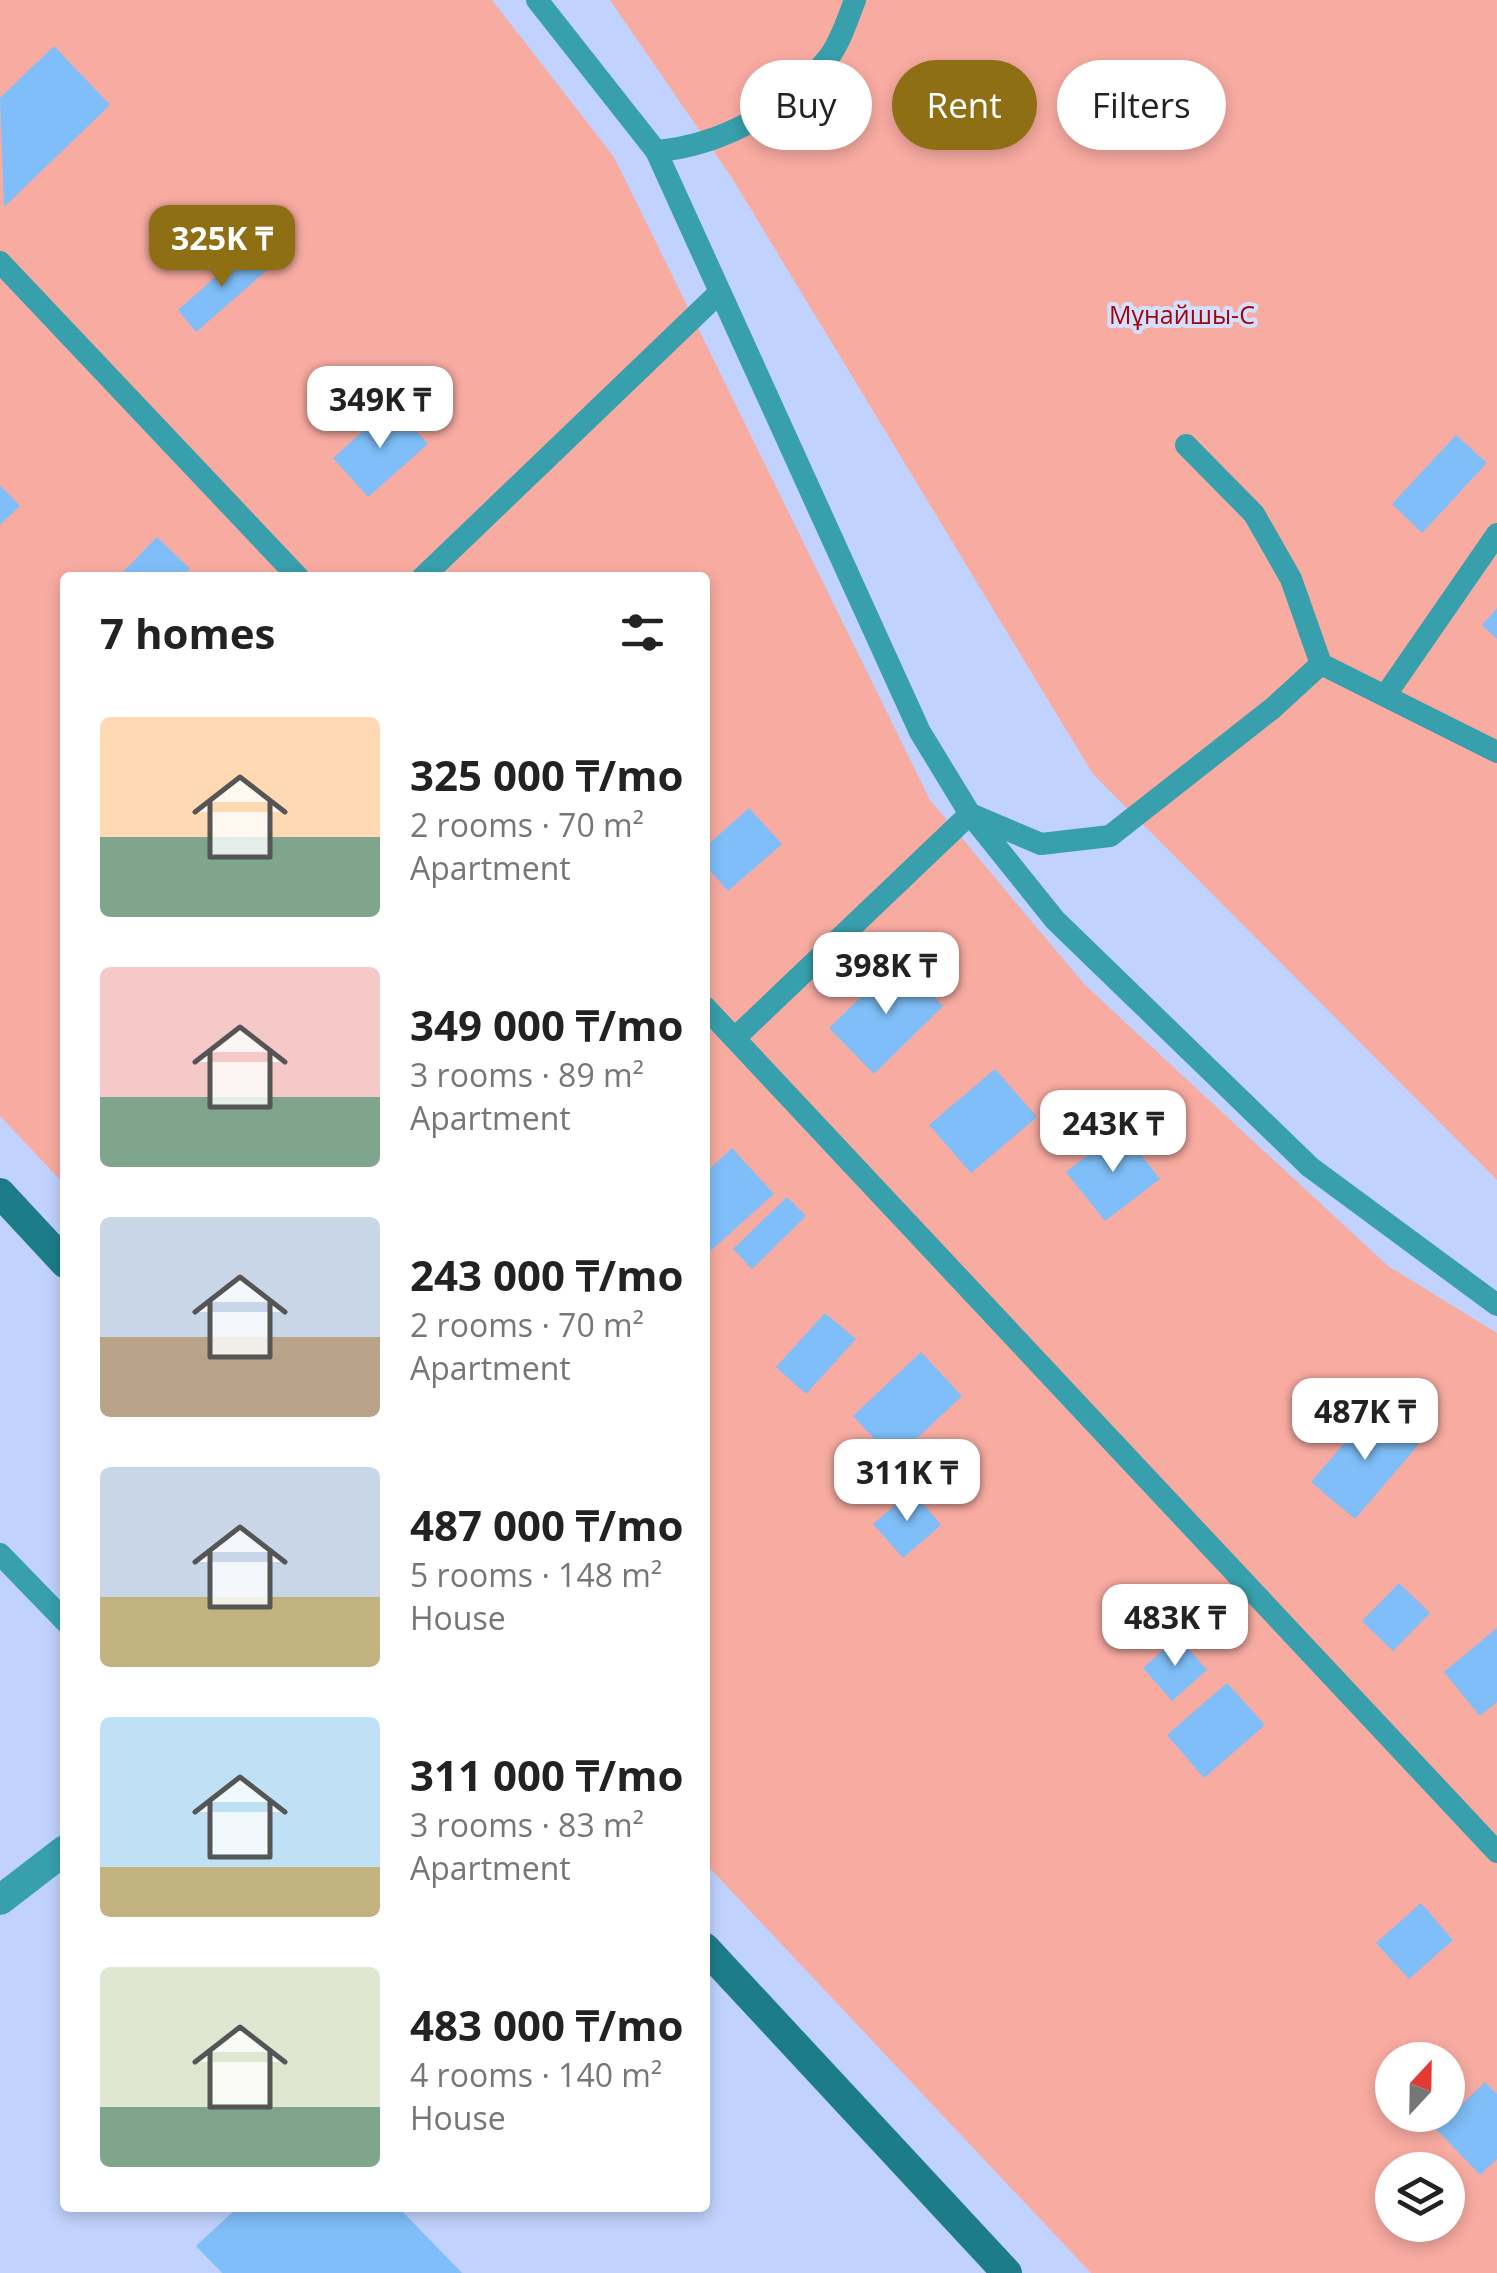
<!DOCTYPE html>
<meta charset="utf-8">
<style>
:root{--surface:#fff;--page:#f6f6f6;--text:#222;--muted:#767676;--accent:#8f6f14}
body{margin:0;font-family:"Open Sans",sans-serif;background:var(--page);color:var(--text);height:100vh;display:flex;flex-direction:column;font-size:38px;white-space:nowrap}
*{box-sizing:border-box;margin:0}
p{font-size:32px;color:var(--muted)}
.icon{flex:none;width:55px;height:55px;fill:none;stroke:currentColor;stroke-width:2;stroke-linecap:round;stroke-linejoin:round}
.map{position:relative;flex:1;overflow:hidden}
.drawer{position:absolute;left:60px;top:572px;width:650px;height:1640px;display:flex;flex-direction:column;background:var(--surface);border-radius:10px;box-shadow:0 5px 15px #0003}
.drawer>*{flex:none}
.top-card{position:absolute;left:740px;top:60px;width:605px;height:90px;display:flex;gap:20px}
.needle{width:65px;rotate:22deg}
.tools{position:absolute;left:1375px;top:2042px;display:grid;gap:20px}
.tools a{display:grid;place-items:center;width:90px;height:90px;border-radius:50%;background:var(--surface);box-shadow:0 5px 15px #0003;font-size:50px}
.price{position:absolute;translate:-50% -85px;padding:0 22px;border-radius:20px;background:#fff;color:#222;font-size:32px;line-height:65px;filter:drop-shadow(0 2px 5px #0008)}
.price::after{content:'';position:absolute;left:50%;top:60px;width:30px;height:22px;margin-left:-15px;background:inherit;clip-path:polygon(0 0,100% 0,50% 100%)}
.price.current{background:var(--accent);color:#fff}
ul{padding:0;list-style:none}
li{display:flex;align-items:center;gap:30px;height:250px;padding:0 40px}
li span{display:grid;place-items:center;flex:none;width:280px;height:200px;border-radius:10px;color:#555}
li>.icon{margin-inline-start:auto}
span .icon{width:120px;height:120px;fill:#fffc;stroke-width:1}
li b{font-size:42px}
h2{display:flex;justify-content:space-between;align-items:center;height:120px;padding:0 40px;font-size:42px}
.pill{padding:0 35px;border-radius:45px;background:var(--surface);box-shadow:0 5px 15px #0003;font-size:35px;line-height:90px}
.pill.current{background:var(--accent);color:#fff}
.map>svg:first-child{display:block}
.green{fill:#f8aba1;fill-rule:evenodd}
.building{fill:#7fbef8}
.lines{fill:none;stroke-linecap:round;stroke-linejoin:round}
.lane{stroke:#38a0ad;stroke-width:22}
.street{stroke:#38a0ad;stroke-width:30}
.secondary{stroke:#1c7d89;stroke-width:30}
.labels{text-anchor:middle;dominant-baseline:central;stroke-width:8;stroke-linejoin:round;paint-order:stroke}
.park-label{font-size:25px;fill:#a1060d;stroke:#d3dffc}
</style>
<div class="map">
<svg width="1497" height="2273" viewBox="0 0 1497 2273">
<rect width="100%" height="100%" fill="#c0d2fd"/>
<!-- green -->
<path class="green" d="M0,0H492L614,157L930,800L1085,985L1388,1266L1497,1333V2273H1091L705,1863V578H65V1185L0,1116ZM1392,2060H1448V2115H1392ZM1392,2170H1448V2225H1392Z
M610,0H1497V1180L1093,774L732,178Z"/>
<!-- building -->
<path class="building" d="M54,46L110,105L4,207L0,98Z
M247,249L266,271L196,332L178,310Z
M392,405L428,444L368,497L333,458Z
M1456,435L1487,463L1422,533L1392,504Z
M0,485L20,506L0,525Z
M157,537L190,569L181,578H117Z
M1497,608V639L1482,625Z
M749,808L782,844L728,891L705,865V847Z
M898,961L943,1006L874,1074L829,1028Z
M995,1069L1037,1117L971,1173L929,1125Z
M1121,1129L1160,1179L1105,1221L1066,1172Z
M732,1148L774,1194L707,1254L705,1173Z
M787,1197L806,1216L752,1269L733,1249Z
M825,1313L856,1339L806,1394L776,1367Z
M921,1352L962,1396L894,1460L853,1416Z
M1375,1407L1419,1444L1355,1519L1311,1482Z
M912,1491L941,1525L903,1558L873,1524Z
M1399,1583L1430,1613L1393,1651L1362,1621Z
M1497,1628V1702L1480,1716L1444,1672Z
M1178,1637L1207,1670L1172,1701L1143,1668Z
M1227,1683L1265,1725L1204,1778L1167,1735Z
M1421,1903L1453,1940L1409,1979L1376,1943Z
M1485,2082L1497,2094V2159L1480,2175L1436,2129Z
M237,2208H399L462,2273H222L196,2246Z"/>
<g class="lines">
<!-- lane -->
<path class="lane" d="M537,0L656,151L920,732L970,814L1055,920L1310,1167L1497,1305
M656,151C721,146 789,108 829,57C841,41 848,18 855,0
M0,262L299,578
M1186,445L1254,514L1291,579L1321,664L1497,752
M422,578L720,292
M1385,696L1497,534
M705,1007L1497,1852
M735,1038L970,814L1041,844L1110,836L1273,708L1321,664
M0,1554L65,1621"/>
<!-- street -->
<path class="street" d="M0,1900L65,1850"/>
<!-- secondary -->
<path class="secondary" d="M0,1193L65,1263
M705,1948L1007,2273"/>
</g>
<g class="labels">
<!-- park labels -->
<g class="park-label">
<text x="1182" y="314">Мұнайшы-С</text>
</g>
</g>
</svg>
<div class="tools">
<a><svg class="needle" viewBox="-14 -14 28 28"><path d="M0-13l5 13h-10z" fill="#e53935"/><path d="M0 13l5-13h-10z" fill="#767676"/></svg></a>
<a><svg class="icon" aria-label="layers" viewBox="0 0 24 24"><path d="M12 4l9 5-9 5-9-5zM3 14l9 5 9-5"/></svg></a>
</div>
<b class="price current" style="left:222px;top:290px">325K ₸</b>
<b class="price" style="left:380px;top:451px">349K ₸</b>
<b class="price" style="left:886px;top:1017px">398K ₸</b>
<b class="price" style="left:1113px;top:1175px">243K ₸</b>
<b class="price" style="left:1365px;top:1463px">487K ₸</b>
<b class="price" style="left:907px;top:1524px">311K ₸</b>
<b class="price" style="left:1175px;top:1669px">483K ₸</b>
<div class="top-card">
<a class="pill">Buy</a>
<a class="pill current">Rent</a>
<a class="pill">Filters</a>
</div>
<section class="drawer">
<h2>7 homes<svg class="icon" aria-label="filters" viewBox="0 0 24 24"><path d="M4 7h16M4 17h16"/><circle cx="9" cy="7" r="2"/><circle cx="15" cy="17" r="2"/></svg></h2>
<ul>
<li><span style="background:linear-gradient(#ffd9b3 60%,#7fa58c 0)"><svg class="icon" aria-label="home" viewBox="0 0 24 24"><path d="M3 11l9-7 9 7M6 9v11h12V9"/></svg></span><div><b>325 000 ₸/mo</b><p>2 rooms · 70 m²</p><p>Apartment</p></div></li>
<li><span style="background:linear-gradient(#f6c9c9 65%,#7fa58c 0)"><svg class="icon" aria-label="home" viewBox="0 0 24 24"><path d="M3 11l9-7 9 7M6 9v11h12V9"/></svg></span><div><b>349 000 ₸/mo</b><p>3 rooms · 89 m²</p><p>Apartment</p></div></li>
<li><span style="background:linear-gradient(#c9d6e8 60%,#b9a48a 0)"><svg class="icon" aria-label="home" viewBox="0 0 24 24"><path d="M3 11l9-7 9 7M6 9v11h12V9"/></svg></span><div><b>243 000 ₸/mo</b><p>2 rooms · 70 m²</p><p>Apartment</p></div></li>
<li><span style="background:linear-gradient(#c9d6e8 65%,#c2b280 0)"><svg class="icon" aria-label="home" viewBox="0 0 24 24"><path d="M3 11l9-7 9 7M6 9v11h12V9"/></svg></span><div><b>487 000 ₸/mo</b><p>5 rooms · 148 m²</p><p>House</p></div></li>
<li><span style="background:linear-gradient(#bfe0f5 75%,#c2b280 0)"><svg class="icon" aria-label="home" viewBox="0 0 24 24"><path d="M3 11l9-7 9 7M6 9v11h12V9"/></svg></span><div><b>311 000 ₸/mo</b><p>3 rooms · 83 m²</p><p>Apartment</p></div></li>
<li><span style="background:linear-gradient(#dfe7d0 70%,#7fa58c 0)"><svg class="icon" aria-label="home" viewBox="0 0 24 24"><path d="M3 11l9-7 9 7M6 9v11h12V9"/></svg></span><div><b>483 000 ₸/mo</b><p>4 rooms · 140 m²</p><p>House</p></div></li>
</ul>
</section>
</div>
